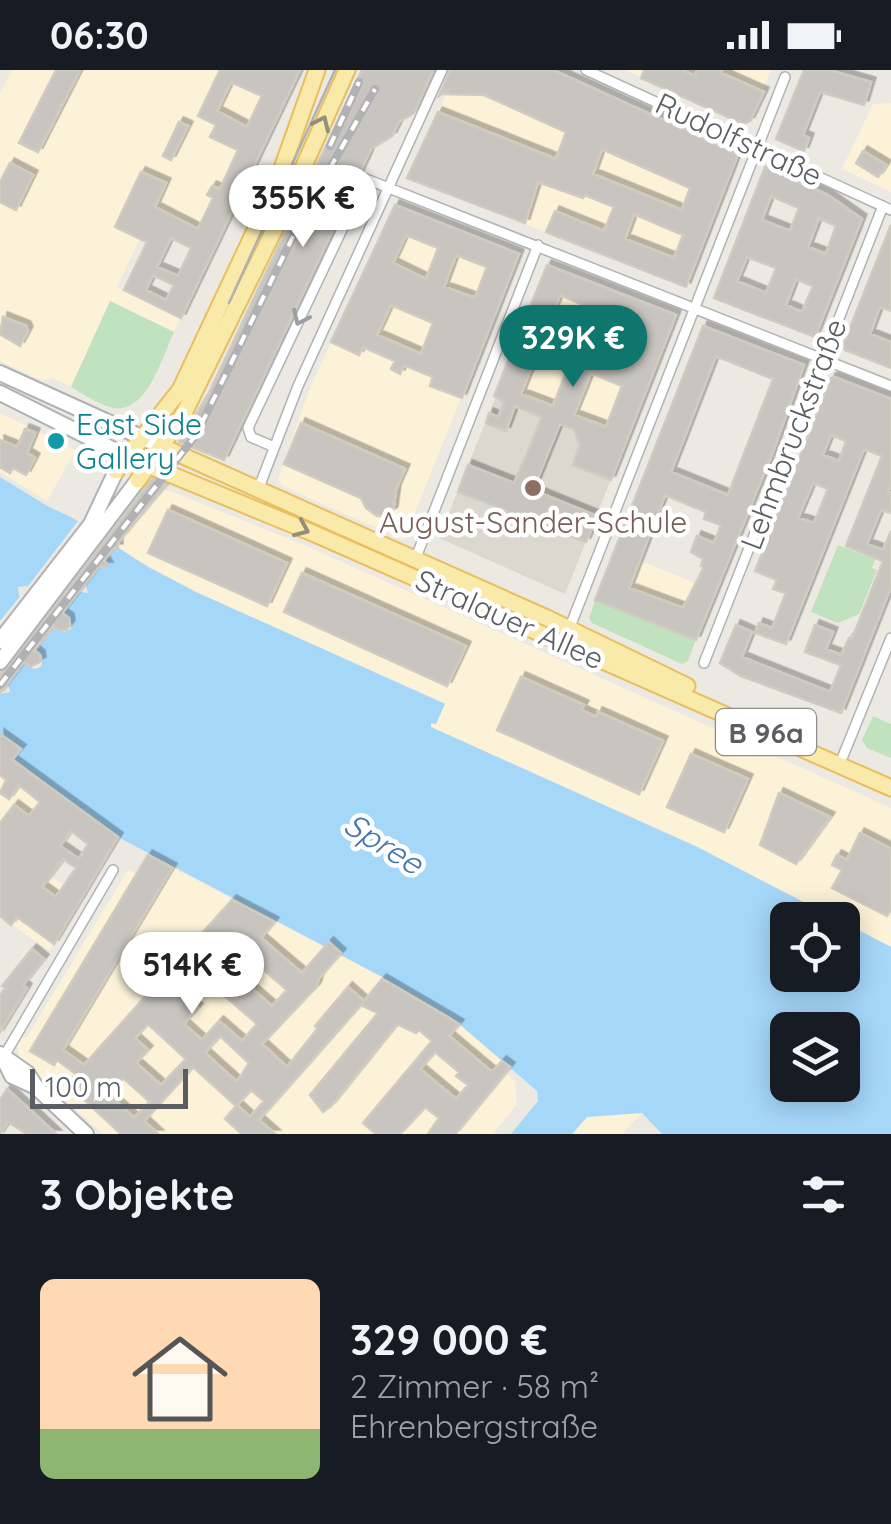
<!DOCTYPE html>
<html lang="de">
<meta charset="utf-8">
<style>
:root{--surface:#171b24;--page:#242831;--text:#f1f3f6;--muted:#9ea1a6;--line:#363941;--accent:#0f766e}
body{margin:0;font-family:Quicksand,sans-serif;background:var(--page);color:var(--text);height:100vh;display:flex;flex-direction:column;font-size:38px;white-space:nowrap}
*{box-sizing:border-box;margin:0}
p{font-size:32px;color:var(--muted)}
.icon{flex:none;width:55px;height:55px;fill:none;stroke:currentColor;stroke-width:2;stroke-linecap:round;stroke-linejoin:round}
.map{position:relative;height:1064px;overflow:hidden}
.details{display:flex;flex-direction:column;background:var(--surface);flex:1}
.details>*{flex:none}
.controls{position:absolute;left:770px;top:832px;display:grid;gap:20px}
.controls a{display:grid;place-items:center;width:90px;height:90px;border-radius:15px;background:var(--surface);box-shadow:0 5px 25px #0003;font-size:50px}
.scale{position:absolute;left:30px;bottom:25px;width:158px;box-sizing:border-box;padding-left:10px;border:5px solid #5a5e62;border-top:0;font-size:28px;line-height:35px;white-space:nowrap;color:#5a5e62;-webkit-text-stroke:8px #fff;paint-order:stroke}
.price{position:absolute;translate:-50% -85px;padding:0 22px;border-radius:35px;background:#fff;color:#222;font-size:32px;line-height:65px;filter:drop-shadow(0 2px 5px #0008)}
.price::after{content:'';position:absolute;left:50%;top:60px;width:30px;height:22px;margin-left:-15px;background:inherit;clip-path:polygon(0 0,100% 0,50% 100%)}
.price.on{background:var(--accent);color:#fff}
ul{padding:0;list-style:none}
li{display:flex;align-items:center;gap:30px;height:250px;padding:0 40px}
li+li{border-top:2px solid var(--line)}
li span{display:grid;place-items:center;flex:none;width:280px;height:200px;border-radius:15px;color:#555}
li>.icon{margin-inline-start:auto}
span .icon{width:120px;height:120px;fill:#fffc;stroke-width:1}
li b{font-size:42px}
h2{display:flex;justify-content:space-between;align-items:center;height:120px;padding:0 40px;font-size:42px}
.status{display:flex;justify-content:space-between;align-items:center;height:70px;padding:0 50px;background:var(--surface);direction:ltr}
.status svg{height:28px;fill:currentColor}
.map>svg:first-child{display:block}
.commercial{fill:#fbf2d8}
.education{fill:#dcd8d0}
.green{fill:#c0e2bf}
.water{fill:#a5d7f9;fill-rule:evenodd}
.pier{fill:#ece9e2}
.building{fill:#c8c4bf;stroke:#d0cbc1;stroke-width:2.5;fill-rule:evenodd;filter:url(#shadow)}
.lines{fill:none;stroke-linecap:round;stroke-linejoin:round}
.street-casing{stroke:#afb3b6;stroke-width:12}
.secondary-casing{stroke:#aeb2b6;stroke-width:18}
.primary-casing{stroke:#e8be5f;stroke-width:19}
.street{stroke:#fff;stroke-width:9}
.secondary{stroke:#fff;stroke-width:14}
.primary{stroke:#faeaa9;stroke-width:15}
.tram{stroke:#b0b1b2;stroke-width:2.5}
.rail-casing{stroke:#b0b1b2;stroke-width:8}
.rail{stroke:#fff;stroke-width:4;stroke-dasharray:11;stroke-linecap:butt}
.oneway{stroke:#928f7b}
.oneway2{stroke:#9c9ea1}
.culture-dot{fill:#0f9aa8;stroke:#fff;stroke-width:4}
.education-dot{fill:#8d6e63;stroke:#fff;stroke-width:4}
.labels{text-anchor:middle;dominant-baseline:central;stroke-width:9;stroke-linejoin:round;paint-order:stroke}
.shield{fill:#fff;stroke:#8c8e91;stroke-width:2.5}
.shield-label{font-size:28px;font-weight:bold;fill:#5a5e62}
.street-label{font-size:30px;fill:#5a5e62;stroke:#fff}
.culture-label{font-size:30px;fill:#0d838f;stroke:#fff;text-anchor:start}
.education-label{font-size:30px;fill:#785e54;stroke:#fff}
.water-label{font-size:32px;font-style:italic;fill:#4378aa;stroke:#fff}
</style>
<div class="status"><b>06:30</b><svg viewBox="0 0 49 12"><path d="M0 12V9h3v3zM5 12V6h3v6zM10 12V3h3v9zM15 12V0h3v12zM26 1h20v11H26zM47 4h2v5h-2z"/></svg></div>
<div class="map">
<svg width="891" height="1064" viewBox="0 0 891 1064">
<defs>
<filter id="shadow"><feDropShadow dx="4.5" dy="-4.5" stdDeviation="0" flood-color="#0004"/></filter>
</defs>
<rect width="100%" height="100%" fill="#ece9e2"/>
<!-- commercial -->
<path class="commercial" d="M13,0H300L214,180L149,149L117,217L181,248L174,262L110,231L71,317L52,308L42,311L0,291V22Z
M457,0L740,83L686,217L407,108Z
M625,0H771L750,51L743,54Z
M891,33V122L842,99L873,34Z
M395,135L519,184L404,470L282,416L278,409L310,318Z
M546,194L676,245L623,379L495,328Z
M0,343L76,380L47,431L0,402Z
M163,418L309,477L891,738V877L697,776L431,657V653L436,654L445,633L196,522L114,477Z
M615,481L716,521L688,591L682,594L591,540Z
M0,680L60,727L18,783L81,827L49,881L0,846Z
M148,785L384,908L451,947L510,997L506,1003L515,1011L517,1034L493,1064H103L20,990L17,973L20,968L27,967L128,800L136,804Z
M642,1043L622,1064H573L587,1047Z"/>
<!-- education -->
<path class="education" d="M495,328L623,379L565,524L439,468Z"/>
<!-- green -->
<path class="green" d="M110,231L174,262C163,285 147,344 114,338C100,336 84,324 71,317Z
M838,475L875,489L872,498L877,500L859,544L838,553L811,542Z
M595,530L696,570L688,591L682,594L592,553L589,548Z
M873,646L891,654V688L867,678L862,670Z"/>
<!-- water -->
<path class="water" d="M0,407L49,437L71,447L148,497L196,522L445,634L436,654L431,653V657L697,777L838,850H788V905H842L843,852L891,877V1064H662L642,1043L587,1047L572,1064H511L538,1031L537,1021L451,947L384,908L118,767L0,678V573L41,597L0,554ZM27,516L69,548L60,559L19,526L18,517ZM788,960H842V1015H788Z"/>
<!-- pier -->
<path class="pier" d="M81,447L119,475L86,515L88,523L80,522L63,544L71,552V559L64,562L55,557L36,581L43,587L41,597L34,599L24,593L8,615L10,622L0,624V568L35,594L37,589L0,560V551L21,525V520H25Z"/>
<!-- building -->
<path class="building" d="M56,0H80L38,82L19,73Z
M220,0H300L181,248L124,220L147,172L115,157L141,102L166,113L155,137L198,159L213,128L207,125L212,116L220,119L238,80L210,67L216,55L198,46ZM231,12L262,26L247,57L217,41ZM171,168L191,178L178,206L157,197ZM153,205L174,215L166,230L146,220Z
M362,0H433L414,43L399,52L392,66L371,79L224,390L179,372L209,323Z
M450,0H553L738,84L686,217L546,162L555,141L604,161L614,137L585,125L583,128L538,112L525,153L407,108L438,42L556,89L566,62L484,25L446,24L448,20L439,26ZM602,79L690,118L682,140L593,104ZM634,144L683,165L674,188L625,169Z
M644,0H682L695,6L697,0H722L721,3L764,22L750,51L743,54L641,8Z
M804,0H829L871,12L864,35L820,22L803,65L809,68L804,81L776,69Z
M179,52L188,56L171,90L163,86Z
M863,81L886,95L878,107L856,93Z
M10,93L33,105L16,140L0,132V112Z
M765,97L828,125L862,149L815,267L714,228ZM771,126L799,138L790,161L762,150ZM819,148L836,156L826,184L808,177ZM747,187L776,198L766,223L737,211ZM796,209L813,216L802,242L786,235Z
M395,135L519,184L462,328L430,316L433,307L404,295L400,304L391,299L395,291L363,277L359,285L331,272ZM406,165L438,178L426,209L393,193ZM456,185L487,197L475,228L444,217ZM391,235L433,253L421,284L377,265Z
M891,155V241L880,237L870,264L891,272V298L845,280L843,275Z
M547,195L676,245L611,410L573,395L580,375L574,359L560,354L533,420L597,446L586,472L507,444L508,441L458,422L468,395L514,413L526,386L542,347L515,336L506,361L486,353L489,343L498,347L504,332L494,326ZM560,225L591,238L577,273L546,260ZM613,246L645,259L630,294L599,281ZM537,283L569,295L553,336L521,324ZM591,303L622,316L606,357L574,345Z
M3,247L26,256L28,261L20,276L0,264Z
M703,256L804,295L774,379L696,570L595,530ZM716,286L773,309L728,425L671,402ZM665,425L706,442L704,449L721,455L714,473L697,466L691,482L703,489L701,496L704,497L683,538L629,518Z
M834,307L891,329V413L888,422L891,423V443L881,440L867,474L883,480L891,461V517L841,643L741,606L720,593L736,555L752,562L742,587L830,622L841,595L805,582L815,555L833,562L826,579L841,585L849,568L852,569L883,491L846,476L882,386L864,379L786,574L755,563L759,553L772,558L786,523L773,519L777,510L755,501L831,308ZM831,365L846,371L839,391L823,385ZM813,413L828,419L814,453L798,448Z
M301,353L405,399L396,419L393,441L385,446H377L366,438L361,428L284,394Z
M25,359L35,363L27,383L35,388L26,405L13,398L10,403L0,397V370L17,377Z
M152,409L166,415L118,472V478H113L104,490L108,496H99L62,543L69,548L70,555L66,560H59L53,555L34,580L40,585L41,591L30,597L24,592L0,623V603L8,598Z
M168,440L287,493L267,536L148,483Z
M302,503L466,576L447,616L284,542Z
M521,607L584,635L581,640L596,647L598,642L663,671L639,724L497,660Z
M0,664L21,679L12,690L118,767L54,874L17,847L11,855L0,846V753L14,735L29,746L40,732L19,715L9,729L0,723L6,710L0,705ZM71,761L88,774L79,789L60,776ZM63,789L76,798L56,827L42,817Z
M691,684L748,709L724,762L667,737Z
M779,723L830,747L796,794L760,775Z
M860,763L891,779V840L887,846L832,818L842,800L832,795L837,785L847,790Z
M148,785L172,798L63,980L84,995L232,830L274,852L261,868L302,903L329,872L341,883L319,908L316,917L262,974L287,997L318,958L315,956L348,917L364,931L259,1050L275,1064H242L225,1049L237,1035L250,1047L264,1031L251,1020L236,1036L193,997L144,1051L158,1064H121L67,1014L76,1004L57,990L54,995L30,981ZM244,883L287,920L272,936L229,899ZM196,901L257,954L242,971L219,951L202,970L184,954L198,938L192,933L196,930L181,917ZM148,954L186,989L161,1015L136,993L148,980L135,968ZM220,966L249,993L237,1012L205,983ZM123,1008L150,1032L134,1048L108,1024Z
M32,879L44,889L23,915L27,918L0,962V926L5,918L2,916Z
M382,909L459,954L449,966L492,1002L502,991L510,997L455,1064H428L439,1048L425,1037L400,1064H376L363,1053L432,971L419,960L416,963L397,954L331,1036L323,1042L310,1025L378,943L361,935ZM435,982L459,1002L456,1006L468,1015L456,1029L420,999Z
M7,1019L39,1048L56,1064H27L8,1052L0,1064V1030Z"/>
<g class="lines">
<!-- street casing -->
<g class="street-casing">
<path id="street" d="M586,0L891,140
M274,377L251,367L248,358L366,109L891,316
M258,420L298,316L442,0
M415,490L538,175
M568,562L785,7
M704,593L883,136
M843,686L891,568
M3,988L113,800"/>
</g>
<!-- secondary casing -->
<g class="secondary-casing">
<path id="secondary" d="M0,303L163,377
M0,323L126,386
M0,571L91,454L116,401
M0,592L138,410
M0,984L27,1003L36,1017L86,1064
M3,987L12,1006L36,1017"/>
</g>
<!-- primary casing -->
<g class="primary-casing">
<path id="primary" d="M163,377L547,548L687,616
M126,386L315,464L891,718
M116,401L180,320L275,118L317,0
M138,410L184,343L285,138L347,0"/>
</g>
<!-- street -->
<use href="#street" class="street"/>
<!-- secondary -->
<use href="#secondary" class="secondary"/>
<!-- primary -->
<use href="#primary" class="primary"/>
<!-- tram -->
<path class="tram" d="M229,233L335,0"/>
<!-- rail casing -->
<g class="rail-casing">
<path id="rail" d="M330,76L359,12
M0,615L196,365L304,144L375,19"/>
</g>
<!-- rail -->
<use href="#rail" class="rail"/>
</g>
<!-- one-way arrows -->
<defs><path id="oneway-chevron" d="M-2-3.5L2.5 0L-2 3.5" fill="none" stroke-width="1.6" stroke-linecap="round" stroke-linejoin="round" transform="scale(2.5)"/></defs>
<g class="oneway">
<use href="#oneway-chevron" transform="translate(322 53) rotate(-65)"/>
<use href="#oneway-chevron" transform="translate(302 459) rotate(23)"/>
</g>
<use class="oneway2" href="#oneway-chevron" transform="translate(300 248) rotate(115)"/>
<!-- markers -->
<circle class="culture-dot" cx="56" cy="371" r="10"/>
<circle class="education-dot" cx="533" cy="418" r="10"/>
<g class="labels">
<!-- shield labels -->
<rect class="shield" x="716" y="639" width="100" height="46" rx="8"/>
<g class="shield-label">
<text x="766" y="662">B 96a</text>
</g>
<!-- street labels -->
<g class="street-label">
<text transform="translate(739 69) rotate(25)">Rudolfstraße</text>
<text transform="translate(793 364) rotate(-69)">Lehmbruckstraße</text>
<text transform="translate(510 549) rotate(24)">Stralauer Allee</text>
</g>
<!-- culture labels -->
<g class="culture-label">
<text x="76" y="354">East Side<tspan x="76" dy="34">Gallery</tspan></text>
</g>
<!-- education labels -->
<g class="education-label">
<text x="533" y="452">August-Sander-Schule</text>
</g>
<!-- water labels -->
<g class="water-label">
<text transform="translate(384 773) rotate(32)">Spree</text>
</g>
</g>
</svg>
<div class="controls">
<a><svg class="icon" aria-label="locate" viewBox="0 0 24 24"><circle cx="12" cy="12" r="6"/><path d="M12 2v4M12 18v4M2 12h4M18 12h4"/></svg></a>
<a><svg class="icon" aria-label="layers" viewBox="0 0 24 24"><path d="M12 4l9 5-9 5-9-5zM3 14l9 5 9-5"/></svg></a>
</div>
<div class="scale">100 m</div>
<b class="price" style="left:303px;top:180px">355K €</b>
<b class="price on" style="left:573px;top:320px">329K €</b>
<b class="price" style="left:192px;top:947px">514K €</b>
</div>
<section class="details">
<h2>3 Objekte<svg class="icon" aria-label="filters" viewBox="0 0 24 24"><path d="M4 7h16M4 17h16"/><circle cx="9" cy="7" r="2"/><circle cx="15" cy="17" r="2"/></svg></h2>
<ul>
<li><span style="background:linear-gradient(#ffd9b3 75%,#8fb573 0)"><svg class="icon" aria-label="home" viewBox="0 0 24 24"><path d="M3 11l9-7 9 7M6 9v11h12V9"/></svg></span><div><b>329 000 €</b><p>2 Zimmer · 58 m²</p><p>Ehrenbergstraße</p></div></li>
</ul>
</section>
